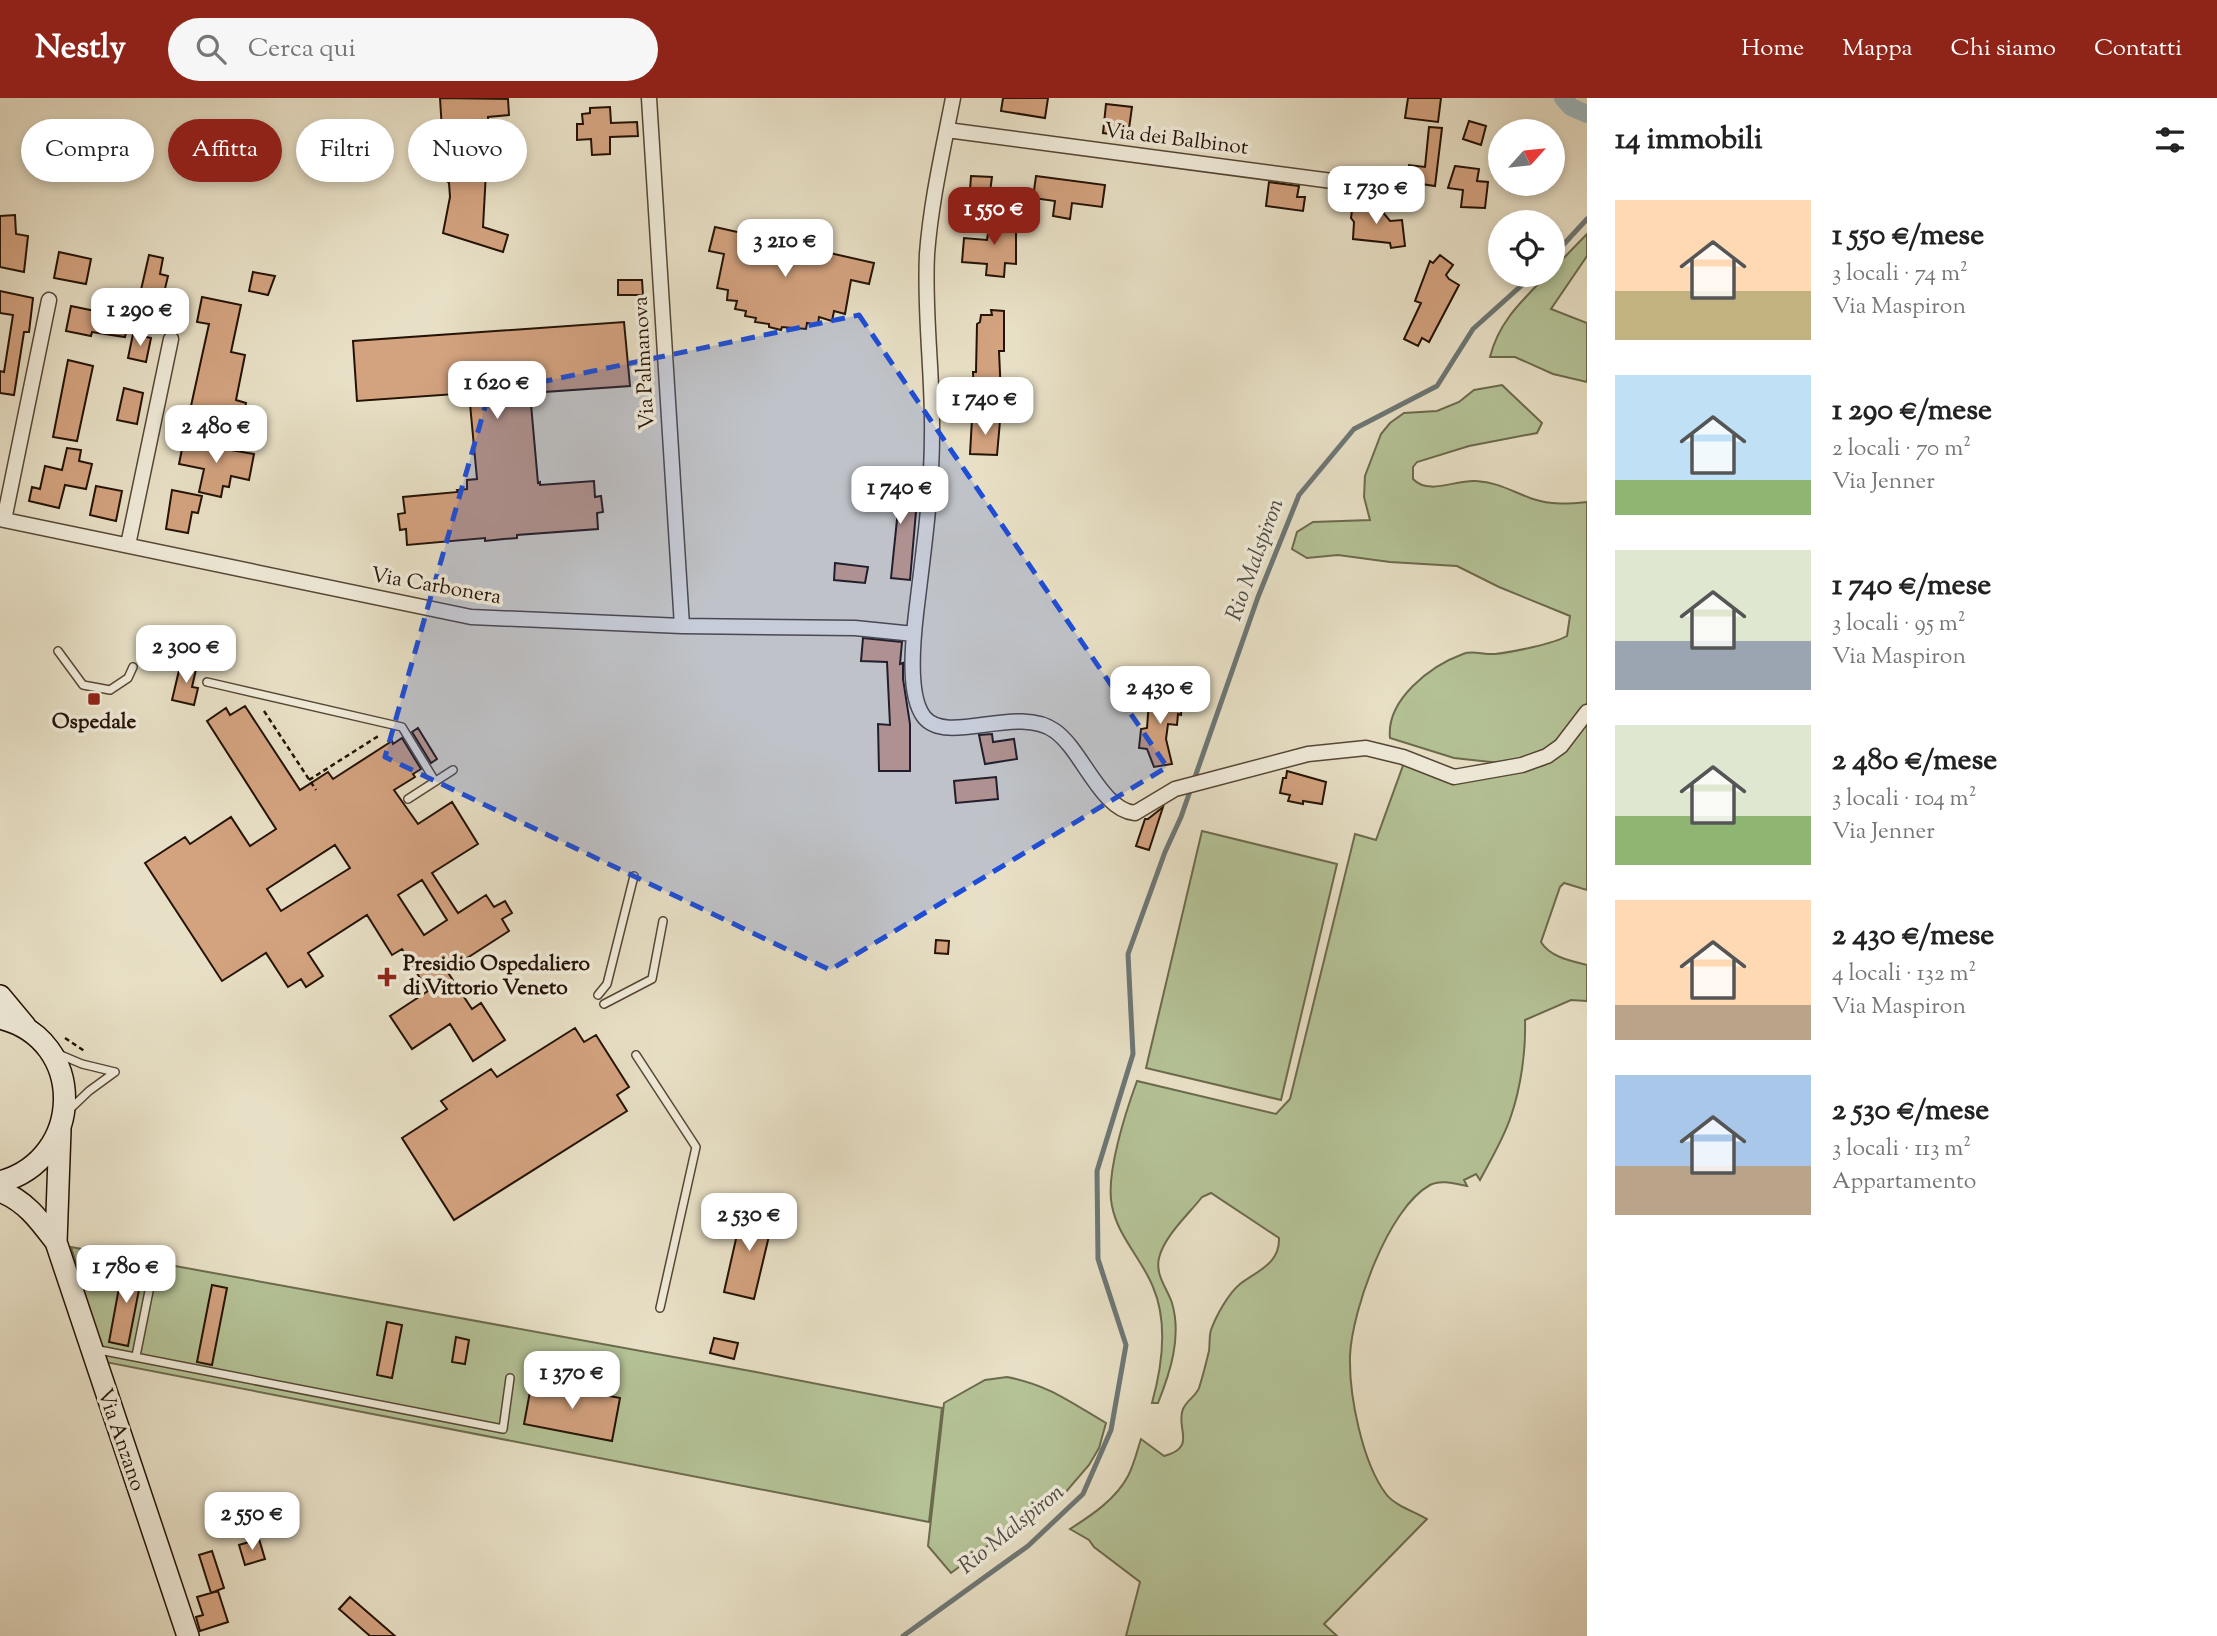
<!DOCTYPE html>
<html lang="it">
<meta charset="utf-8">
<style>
:root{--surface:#fff;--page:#f6f6f6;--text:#222;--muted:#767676;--accent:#8f2418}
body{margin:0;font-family:"Sorts Mill Goudy",serif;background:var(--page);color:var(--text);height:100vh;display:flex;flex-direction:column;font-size:26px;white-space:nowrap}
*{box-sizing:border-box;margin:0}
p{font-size:23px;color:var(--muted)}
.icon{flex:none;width:38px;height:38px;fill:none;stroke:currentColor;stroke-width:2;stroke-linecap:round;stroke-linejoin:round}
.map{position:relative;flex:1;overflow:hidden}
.side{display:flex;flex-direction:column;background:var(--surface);width:630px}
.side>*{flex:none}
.guide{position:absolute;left:21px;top:21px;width:665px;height:63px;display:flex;gap:14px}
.needle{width:46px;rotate:63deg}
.fabs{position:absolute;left:1488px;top:21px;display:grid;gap:14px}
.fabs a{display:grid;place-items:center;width:77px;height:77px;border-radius:50%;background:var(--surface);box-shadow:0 4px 10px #0003;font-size:35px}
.price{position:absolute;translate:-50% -60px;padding:0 16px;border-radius:14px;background:#fff;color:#222;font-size:23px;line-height:46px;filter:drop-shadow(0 2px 4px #0008)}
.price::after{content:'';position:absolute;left:50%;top:42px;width:21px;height:16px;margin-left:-10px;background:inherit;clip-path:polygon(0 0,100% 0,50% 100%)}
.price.active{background:var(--accent);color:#fff}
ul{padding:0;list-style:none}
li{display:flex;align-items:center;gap:21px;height:175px;padding:0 28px}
li span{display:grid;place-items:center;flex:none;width:196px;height:140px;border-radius:0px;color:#555}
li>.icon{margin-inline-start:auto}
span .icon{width:84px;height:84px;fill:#fffc;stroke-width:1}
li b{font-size:30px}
h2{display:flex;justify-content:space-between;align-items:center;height:84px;padding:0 28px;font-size:30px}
.chip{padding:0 24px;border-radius:32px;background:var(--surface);box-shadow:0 4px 10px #0003;font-size:24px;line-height:63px}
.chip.active{background:var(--accent);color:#fff}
header{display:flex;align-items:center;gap:42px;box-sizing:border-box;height:98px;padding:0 35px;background:var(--accent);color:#fff}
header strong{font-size:33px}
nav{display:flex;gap:38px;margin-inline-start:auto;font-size:24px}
.search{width:490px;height:63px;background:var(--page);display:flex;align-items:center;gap:18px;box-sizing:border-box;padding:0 24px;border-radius:38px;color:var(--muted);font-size:26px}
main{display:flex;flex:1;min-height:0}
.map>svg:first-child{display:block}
.green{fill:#b4c296;stroke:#6c6a4d;stroke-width:2}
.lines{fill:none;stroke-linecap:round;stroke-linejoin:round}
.stream{stroke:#6d7775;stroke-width:5}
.canal{stroke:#9ebac1;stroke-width:18}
.building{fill:#d3a27f;stroke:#241204;stroke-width:2;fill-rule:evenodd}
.lane-casing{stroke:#554634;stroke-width:10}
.street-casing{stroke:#554634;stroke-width:17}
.secondary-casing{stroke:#241204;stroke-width:24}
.path{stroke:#241204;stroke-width:2.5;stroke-dasharray:5 3.5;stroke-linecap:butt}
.lane{stroke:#f0ebda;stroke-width:7}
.street{stroke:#f0ebda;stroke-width:14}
.secondary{stroke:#f0ebda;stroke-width:21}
.marked{fill:#1d4ed8;fill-opacity:0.2;stroke:#1d4ed8;stroke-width:5;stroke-dasharray:14 9;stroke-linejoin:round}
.poi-dot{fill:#8f2418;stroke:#f0ebda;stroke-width:2.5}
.labels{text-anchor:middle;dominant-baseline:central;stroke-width:7;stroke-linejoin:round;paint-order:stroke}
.street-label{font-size:21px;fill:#241204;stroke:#f0ebda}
.poi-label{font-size:21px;font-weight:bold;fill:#241204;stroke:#f0ebda}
.water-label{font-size:23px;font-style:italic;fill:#4f4d46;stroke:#f0ebda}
</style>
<header>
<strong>Nestly</strong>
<div class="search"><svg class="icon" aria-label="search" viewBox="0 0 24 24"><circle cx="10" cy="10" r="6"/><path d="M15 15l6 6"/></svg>Cerca qui</div>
<nav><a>Home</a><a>Mappa</a><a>Chi siamo</a><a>Contatti</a></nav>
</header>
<main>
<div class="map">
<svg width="1587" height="1538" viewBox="0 0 1587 1538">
<rect width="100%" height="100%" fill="#e8e0c6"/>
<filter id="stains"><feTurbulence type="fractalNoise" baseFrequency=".00286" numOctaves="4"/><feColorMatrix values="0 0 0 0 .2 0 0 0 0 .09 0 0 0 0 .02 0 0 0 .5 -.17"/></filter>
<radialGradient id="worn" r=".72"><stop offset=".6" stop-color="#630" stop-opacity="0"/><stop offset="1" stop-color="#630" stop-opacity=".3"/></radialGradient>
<!-- green -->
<path class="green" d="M1587,136V158L1551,211L1587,225V284L1553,276L1515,259H1490C1499,223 1522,203 1547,177H1552V172Z
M1502,287L1542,325L1537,335L1469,348L1417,364L1413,369V381C1429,398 1457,381 1476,383C1498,384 1513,394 1533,401C1551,407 1568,406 1587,404V605L1562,638L1538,656L1500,665L1454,660L1390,640C1386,602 1430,568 1463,556C1472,552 1484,557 1495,556C1512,554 1553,546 1567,538L1570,518L1499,489L1457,468L1390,464L1338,457L1307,460L1292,451L1297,434L1313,424L1370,422L1364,399L1365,378L1381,336L1390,325L1404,315L1437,313L1459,304L1474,292Z
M1587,624V792L1564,785L1560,789L1541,844C1550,859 1571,863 1587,867V903L1571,902L1525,922C1526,952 1521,989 1511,1018C1504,1040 1491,1061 1480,1082L1476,1076L1464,1082L1467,1088C1456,1086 1441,1081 1430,1087C1388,1110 1352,1212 1350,1258C1349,1297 1362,1364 1386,1396C1394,1407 1415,1414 1427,1421L1324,1526L1337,1538H1126L1140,1484L1094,1449L1089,1442L1070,1431C1092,1417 1116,1401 1128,1378C1134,1367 1137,1353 1141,1341L1164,1358C1198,1349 1175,1330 1183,1311C1187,1302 1196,1298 1199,1290C1203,1278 1206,1265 1209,1253C1210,1246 1209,1238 1211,1232C1216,1218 1228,1196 1240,1186C1257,1173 1280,1166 1279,1140L1211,1095L1202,1099C1189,1116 1164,1138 1159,1160C1155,1177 1167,1190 1172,1205C1182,1239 1170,1275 1158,1305H1152C1162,1269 1168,1224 1153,1189C1142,1161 1118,1139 1112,1108C1105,1077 1126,1013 1137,983L1276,1016L1290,1001L1355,736L1376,742L1405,662L1432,677L1527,670L1544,667L1557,658Z
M1202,733L1337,766L1281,1002L1146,970Z
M71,1149L756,1274L942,1310L929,1424L105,1264Z
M1007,1279C1049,1287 1070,1304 1106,1325L1099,1350L1089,1367L1059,1402L1021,1423L951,1475L928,1448L944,1305L985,1282Z"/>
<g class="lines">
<!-- stream -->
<path class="stream" d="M1552,159L1587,121
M903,1538L1028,1448L1083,1396L1111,1332L1126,1247L1098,1161L1097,1073L1133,956L1128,856L1165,754L1181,719L1258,499L1299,397L1354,331L1437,288L1473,231L1533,177"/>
<!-- canal -->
<path class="canal" d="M1563,0L1571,9L1587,16"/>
</g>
<!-- building -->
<path class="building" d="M440,0L508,1L509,17L488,19L490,57L511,56L512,73L486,74L483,129L508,137L503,154L443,135L450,99L449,85L445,81Z
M1003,0H1048L1045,20L1001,13Z
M1408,0H1441L1438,24L1405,20Z
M1106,6L1132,9L1128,38L1103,35Z
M610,9L611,25L637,24L638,38L610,39V56L592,57L591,41L577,42V26H583L582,16L590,15V10Z
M1469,23L1486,28L1481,47L1463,41Z
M1429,29L1442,30L1435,88L1407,84L1409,67L1425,69Z
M1455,68L1479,71L1477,83L1488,84L1485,110L1461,109L1463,92L1448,90Z
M971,78L992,79L990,94L970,92Z
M1036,78L1105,87L1102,109L1072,105L1070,121L1053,118L1055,103L1033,100Z
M1269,84L1299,88L1297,99H1305L1303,113L1266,108Z
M1353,105L1377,107L1390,123L1402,122L1405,148L1391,150L1390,145L1353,141L1354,124L1351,120Z
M15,117L16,136L28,138L24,174L0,169V118Z
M991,118L1016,122V166L1005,165L1004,179L986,177L987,166L962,164L964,140L987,142Z
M715,129L874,165L869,186L851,182L845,216L834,213L832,223L819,219L818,227L807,225L806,231L782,229L781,232L769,229V226L755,224L756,220L745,218L746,213L735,211L737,203L727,202L728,192L717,190L724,156L709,153Z
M59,154L91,161L86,186L54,180Z
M149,157L163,160L160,176L168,178L159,216L129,209L133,191L141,192Z
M1440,157L1453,167L1446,177L1449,181L1459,187L1429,244L1422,240L1418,248L1404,241L1421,205L1415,203L1430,163L1433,165Z
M253,174L275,178L268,197L249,193Z
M618,182H642L643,197H618Z
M0,193L33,200L29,234H24L14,297L0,295V273L4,274L13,217L0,215Z
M202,199L241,207L231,254L245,257L236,302L246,305L241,328L189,317L209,226L197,224Z
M71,208L129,220L125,239L92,234L91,238L66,233Z
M991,212L1004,213V253H999L1001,298L974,299L973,274H976L977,226L980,224L981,217H992Z
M624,224L630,288L530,295L538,385L540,384V387L594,383L595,399L601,398L603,414L597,415L598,431L517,437V440L504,441L485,443V440L407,447L406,431L400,432L398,416L405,415L403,399L458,394L457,392L467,391V382L477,381L469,295L357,303L353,243Z
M133,236L151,240L146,264L128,260Z
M68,262L93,268L77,343L53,339Z
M124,290L143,295L137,326L117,322Z
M972,321L1000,323L997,357L970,356Z
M184,341L209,346L208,348L254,356L249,382L231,378L229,389L223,388L221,399L199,394L204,371L179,366Z
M67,350L81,352L79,363L92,366L86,391L65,387L59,410L29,403L32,389L40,391L45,368L62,372Z
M870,383L908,388L907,401L917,402L910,482L891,480L899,402L868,398Z
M96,388L122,393L116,423L90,417Z
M172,392L202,398L198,415L192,414L188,435L166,431Z
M835,465L868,469L865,485L834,482Z
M863,540L902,544L900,566L903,565V581L910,626V673H879L878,626L890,627L887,564L861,563Z
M181,564L197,567L192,589L198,590L194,607L172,602Z
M1150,590L1167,592L1166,600L1182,603L1181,617L1178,616L1177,627L1168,626L1166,641L1172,666L1154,669L1147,651L1139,650L1141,631L1147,630Z
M245,608L300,692L328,674L333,681L392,643L393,646L402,640L421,671L413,676L415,679L394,692L418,726L452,704L478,746L432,775L458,815L486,797L494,809L505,803L512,815L502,821L509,833L447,873L472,911L481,905L505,942L473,963L450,926L412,951L390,918L428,893L402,851L392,857L367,817L308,855L323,878L306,889L301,881L288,889L266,855L222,883L145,765L185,739L190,746L231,719L250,748L276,731L207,623L226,610L230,617ZM335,747L350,770L281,813L267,791ZM422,782L447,822L424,837L398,797Z
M418,630L437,661L431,665L412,634Z
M992,636L993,644L1014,641L1017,661L985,666L979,637Z
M1287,673L1326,684L1322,706L1303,703V706L1288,703L1290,697L1280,695L1283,680H1286Z
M996,679L998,701L956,705L954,683Z
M1163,709L1149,752L1136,748L1145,721H1148Z
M936,842L949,843L948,856L935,855Z
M575,930L584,944L596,937L629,989L617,997L627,1013L454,1122L402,1040L447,1011L441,1003L491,971L497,979Z
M743,1110L774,1117L754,1201L724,1194Z
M123,1168L143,1171L128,1248L109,1244Z
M212,1187L227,1190L212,1267L197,1264Z
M387,1224L402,1227L392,1280L377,1277Z
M456,1239L469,1242L465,1266L452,1264Z
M714,1240L738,1245L734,1261L710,1255Z
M532,1283L620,1300L612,1343L524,1326Z
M259,1441L265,1461L245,1467L239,1447Z
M212,1453L224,1490L211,1495L199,1457Z
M218,1493L228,1524L200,1533L196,1519L203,1517L197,1499Z
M350,1499L395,1538H370L339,1511Z"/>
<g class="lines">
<!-- lane casing -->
<g class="lane-casing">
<path id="lane" d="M58,553L83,587L110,592L128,580L133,569
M207,584L402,629L435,683
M408,701L453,672
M598,897L607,886L634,778
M604,906L652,881L663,823
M56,955L82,966L115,974
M636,957L696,1049L660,1210
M67,1014L89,993L115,974
M94,1251L503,1331L510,1280
M136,1258L150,1188"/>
</g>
<!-- street casing -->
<g class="street-casing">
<path id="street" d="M649,0L682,528
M953,0C943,52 931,103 927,156C924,216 933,277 932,336C932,396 923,456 916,516C913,542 907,597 924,619C947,648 1018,606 1055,633C1082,652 1101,712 1135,715L1175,691L1308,656L1366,650L1403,659L1454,679L1522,667L1547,658L1561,648L1587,614
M947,32L1347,85L1385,94L1398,101
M0,421L471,519L682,528L855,530L914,536
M4,422L49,202
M128,447L171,241"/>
</g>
<!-- secondary casing -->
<g class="secondary-casing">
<path id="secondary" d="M0,898L25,928
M0,920C87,941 85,1061 0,1084
M60,1032L56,1144L188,1538
M0,1093C26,1103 40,1123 56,1144"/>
</g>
<!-- path -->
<path class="path" d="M264,613L316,692
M309,682L380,637
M65,940L86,954"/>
<!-- lane -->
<use href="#lane" class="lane"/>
<!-- street -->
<use href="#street" class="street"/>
<!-- secondary -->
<use href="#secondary" class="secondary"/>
</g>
<!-- marked area -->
<path class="marked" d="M859,217L1167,669L830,872L385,659L489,295Z"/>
<!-- markers -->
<g class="poi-dot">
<rect x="87" y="594" width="14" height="14" rx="3.5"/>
<path d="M383.5 868.5h7v7h7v7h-7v7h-7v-7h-7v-7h7z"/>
</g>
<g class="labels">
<!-- street labels -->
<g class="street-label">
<text transform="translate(1176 42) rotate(7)">Via dei Balbinot</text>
<text transform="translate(645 265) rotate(-93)">Via Palmanova</text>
<text transform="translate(436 489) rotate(10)">Via Carbonera</text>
<text transform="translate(120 1342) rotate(71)">Via Anzano</text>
</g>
<!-- poi labels -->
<g class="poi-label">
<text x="94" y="625">Ospedale</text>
<text x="403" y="867" text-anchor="start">Presidio Ospedaliero<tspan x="403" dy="24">di Vittorio Veneto</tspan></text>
</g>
<!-- water labels -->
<g class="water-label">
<text transform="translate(1256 462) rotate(-70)">Rio Malspiron</text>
<text transform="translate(1012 1432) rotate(-39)">Rio Malspiron</text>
</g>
</g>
<rect width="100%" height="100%" filter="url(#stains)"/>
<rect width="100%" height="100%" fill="url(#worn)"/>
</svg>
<div class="fabs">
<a><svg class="needle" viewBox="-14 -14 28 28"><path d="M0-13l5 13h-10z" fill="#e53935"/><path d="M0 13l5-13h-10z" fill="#767676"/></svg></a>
<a><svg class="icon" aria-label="locate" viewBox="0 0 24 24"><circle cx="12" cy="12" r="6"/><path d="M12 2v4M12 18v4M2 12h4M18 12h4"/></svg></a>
</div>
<b class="price" style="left:1376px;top:128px">1 730 €</b>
<b class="price active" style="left:994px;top:149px">1 550 €</b>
<b class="price" style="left:785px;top:181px">3 210 €</b>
<b class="price" style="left:140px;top:250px">1 290 €</b>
<b class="price" style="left:497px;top:323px">1 620 €</b>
<b class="price" style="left:985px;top:339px">1 740 €</b>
<b class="price" style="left:216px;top:367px">2 480 €</b>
<b class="price" style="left:900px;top:428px">1 740 €</b>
<b class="price" style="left:186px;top:587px">2 300 €</b>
<b class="price" style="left:1160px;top:628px">2 430 €</b>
<b class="price" style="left:749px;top:1155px">2 530 €</b>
<b class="price" style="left:126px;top:1207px">1 780 €</b>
<b class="price" style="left:572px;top:1313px">1 370 €</b>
<b class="price" style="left:252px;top:1454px">2 550 €</b>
<div class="guide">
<a class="chip">Compra</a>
<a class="chip active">Affitta</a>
<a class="chip">Filtri</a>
<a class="chip">Nuovo</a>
</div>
</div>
<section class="side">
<h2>14 immobili<svg class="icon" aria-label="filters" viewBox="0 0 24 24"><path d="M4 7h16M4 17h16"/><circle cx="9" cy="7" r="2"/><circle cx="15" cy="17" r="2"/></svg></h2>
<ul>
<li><span style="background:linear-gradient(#ffd9b3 65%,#c2b280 0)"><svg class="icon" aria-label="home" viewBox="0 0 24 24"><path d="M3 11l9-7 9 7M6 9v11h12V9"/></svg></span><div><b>1 550 €/mese</b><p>3 locali · 74 m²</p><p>Via Maspiron</p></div></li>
<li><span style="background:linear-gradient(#bfe0f5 75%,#8fb573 0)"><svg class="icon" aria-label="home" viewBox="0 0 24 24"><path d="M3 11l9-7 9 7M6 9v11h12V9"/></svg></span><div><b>1 290 €/mese</b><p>2 locali · 70 m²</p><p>Via Jenner</p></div></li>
<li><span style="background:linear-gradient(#dfe7d0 65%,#9aa5b1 0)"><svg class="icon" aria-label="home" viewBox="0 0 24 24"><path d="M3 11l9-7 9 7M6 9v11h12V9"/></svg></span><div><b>1 740 €/mese</b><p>3 locali · 95 m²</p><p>Via Maspiron</p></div></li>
<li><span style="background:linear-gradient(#dfe7d0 65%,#8fb573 0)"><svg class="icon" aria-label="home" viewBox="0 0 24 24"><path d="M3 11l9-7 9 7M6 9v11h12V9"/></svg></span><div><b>2 480 €/mese</b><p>3 locali · 104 m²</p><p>Via Jenner</p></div></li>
<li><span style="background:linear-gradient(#ffd9b3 75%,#b9a48a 0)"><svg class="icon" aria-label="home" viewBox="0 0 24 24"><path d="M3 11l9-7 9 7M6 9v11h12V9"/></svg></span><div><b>2 430 €/mese</b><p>4 locali · 132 m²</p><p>Via Maspiron</p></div></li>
<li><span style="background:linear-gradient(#a9c7e8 65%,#b9a48a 0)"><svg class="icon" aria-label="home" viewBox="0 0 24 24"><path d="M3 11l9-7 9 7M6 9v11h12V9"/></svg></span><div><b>2 530 €/mese</b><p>3 locali · 113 m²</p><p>Appartamento</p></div></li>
</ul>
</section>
</main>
